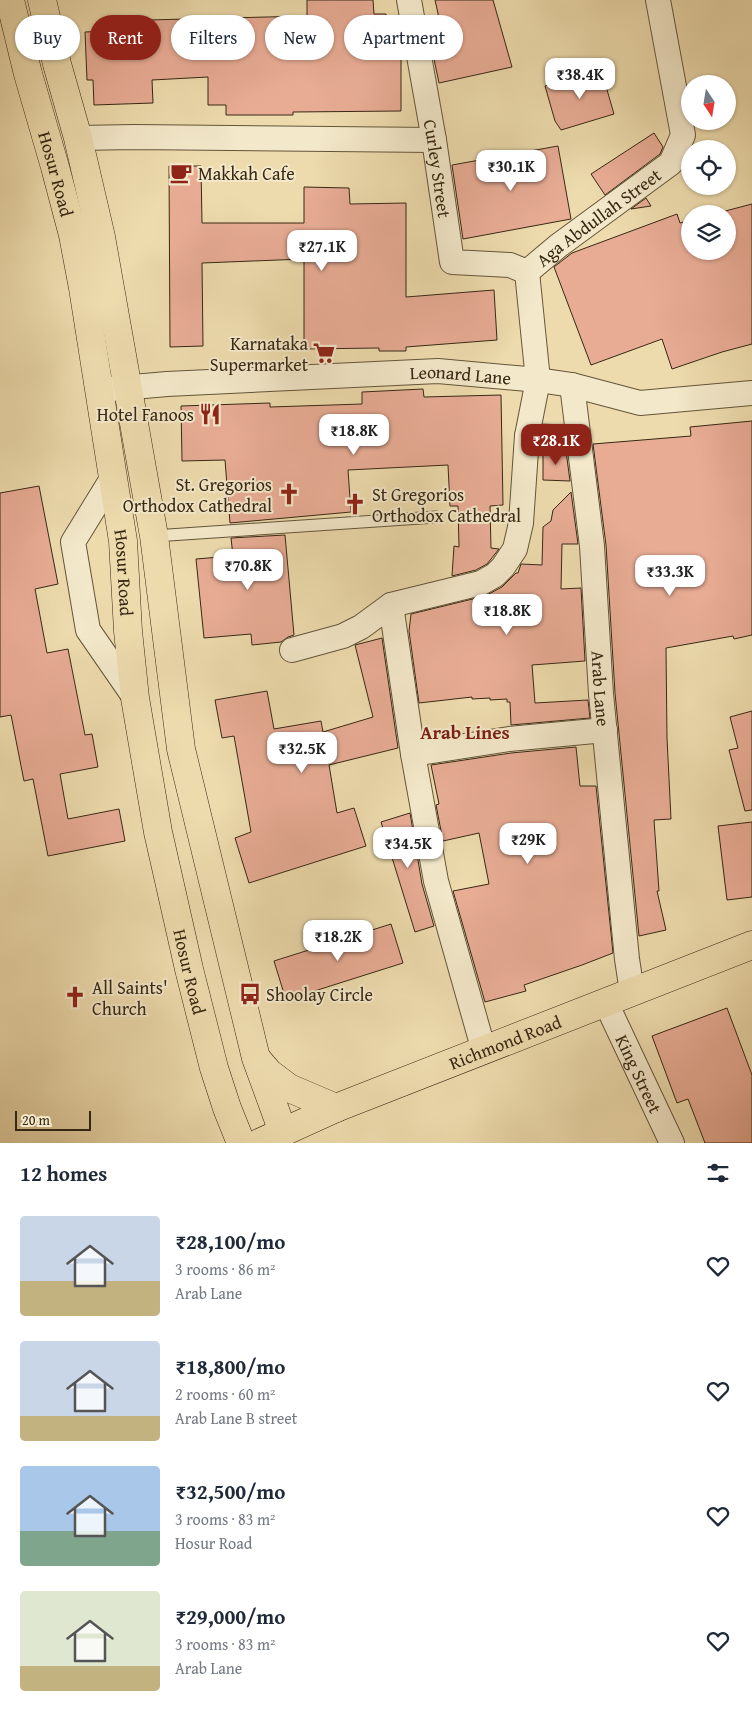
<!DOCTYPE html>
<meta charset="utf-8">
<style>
:root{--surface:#fff;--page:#f2f2f3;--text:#1f2937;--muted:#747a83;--accent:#8f2418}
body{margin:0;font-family:"Gentium Book Plus",serif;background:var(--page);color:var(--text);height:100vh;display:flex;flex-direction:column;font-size:19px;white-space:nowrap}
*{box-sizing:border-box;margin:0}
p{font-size:16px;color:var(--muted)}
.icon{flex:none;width:28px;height:28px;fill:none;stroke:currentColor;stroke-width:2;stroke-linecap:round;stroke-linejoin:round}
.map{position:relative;height:1143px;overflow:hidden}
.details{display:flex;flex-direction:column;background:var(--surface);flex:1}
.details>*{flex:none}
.guide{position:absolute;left:15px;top:15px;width:500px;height:45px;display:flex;gap:10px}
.needle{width:32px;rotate:168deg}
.fabs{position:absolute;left:681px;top:75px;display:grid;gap:10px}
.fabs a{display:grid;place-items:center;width:55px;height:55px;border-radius:50%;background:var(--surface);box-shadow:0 1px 4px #0004;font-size:25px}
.scale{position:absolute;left:15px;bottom:12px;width:76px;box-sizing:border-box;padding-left:5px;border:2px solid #372814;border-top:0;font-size:14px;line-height:18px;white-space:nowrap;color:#372814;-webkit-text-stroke:4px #f3e8ca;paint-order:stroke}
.price{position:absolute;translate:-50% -42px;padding:0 11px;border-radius:10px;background:#fff;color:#222;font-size:16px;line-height:32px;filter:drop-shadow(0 1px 2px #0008)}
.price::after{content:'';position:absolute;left:50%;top:30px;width:15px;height:11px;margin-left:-8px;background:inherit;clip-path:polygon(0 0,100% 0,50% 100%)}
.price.selected{background:var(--accent);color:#fff}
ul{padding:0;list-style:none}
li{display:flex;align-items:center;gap:15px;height:125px;padding:0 20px}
li span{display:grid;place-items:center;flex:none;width:140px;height:100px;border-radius:5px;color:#555}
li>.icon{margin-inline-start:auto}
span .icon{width:60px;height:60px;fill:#fffc;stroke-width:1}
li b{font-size:21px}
h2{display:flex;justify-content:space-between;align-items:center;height:60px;padding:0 20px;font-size:21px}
.chip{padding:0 18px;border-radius:22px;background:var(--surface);box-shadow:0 1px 4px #0004;font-size:18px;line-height:45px}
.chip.selected{background:var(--accent);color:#fff}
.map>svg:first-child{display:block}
.building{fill:#e8ac95;stroke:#372814}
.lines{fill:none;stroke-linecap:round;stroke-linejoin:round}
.service-casing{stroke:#64553a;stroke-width:13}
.minor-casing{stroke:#64553a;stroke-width:26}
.primary-casing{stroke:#372814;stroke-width:29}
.service{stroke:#f3e8ca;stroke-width:11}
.minor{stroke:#f3e8ca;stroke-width:24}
.primary{stroke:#eddbad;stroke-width:28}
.labels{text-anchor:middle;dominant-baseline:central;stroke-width:4;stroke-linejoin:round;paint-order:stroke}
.street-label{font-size:18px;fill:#372814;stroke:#f3e8ca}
.poi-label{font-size:18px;fill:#372814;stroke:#f3e8ca;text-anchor:start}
.neighbourhood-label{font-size:19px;font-weight:bold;fill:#7a1f14;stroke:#f3e8ca}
</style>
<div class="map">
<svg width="752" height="1143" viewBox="0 0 752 1143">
<rect width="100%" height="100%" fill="#eddbad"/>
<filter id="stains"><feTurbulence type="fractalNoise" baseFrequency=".004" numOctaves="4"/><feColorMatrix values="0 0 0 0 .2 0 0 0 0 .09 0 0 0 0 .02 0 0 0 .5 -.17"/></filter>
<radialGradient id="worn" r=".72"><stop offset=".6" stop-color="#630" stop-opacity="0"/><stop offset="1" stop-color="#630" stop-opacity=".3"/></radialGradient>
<!-- building -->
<path class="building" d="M307,0H373L374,14H386L387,59L401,58V111L293,112V115H226V105H208V77L152,80L153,103L94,105L93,80H87L85,32L149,29L148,20L307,16Z
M435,0H493L512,67L439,83L428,30L441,27Z
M601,69L614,114L561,130L555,121L545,86Z
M654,133L663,147L660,154L605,195L591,174Z
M558,146L571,219L463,239L452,165Z
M169,166H201L202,223H304V187L349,188L350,204L406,203V297L494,290L497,340L406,347V351H379V348L304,349V259L202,263L203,346L170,347Z
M646,198L651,206L631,209Z
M752,204V344L722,352L672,369L662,339L591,365L554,267L572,253L677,214L680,223L690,220V251H728V214H714Z
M423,389L424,397L501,395L503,505L490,506L491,548L499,549L487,564L476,570L452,576L454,546L459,547L458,506H450L448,465L348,470L351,512L230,523L225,460L182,461L181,406L270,403V407L362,404V392Z
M752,421V635L734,639L733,636L666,648L667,738L671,819L654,820L659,891H657L666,930L639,936L615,693L606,545L593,444L691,436L690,427Z
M543,450L566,451L570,481L543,480Z
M39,486L58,584L35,589L47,653L68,649L85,735L92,734L98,767L60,774L68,819L119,809L125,841L48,856L33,779L24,781L11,715L0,717V493Z
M571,492L578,544H562L561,589L581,588L585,661L532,665L535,703L588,700L590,718L511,725L510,702H507V699L490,700V698L472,699V697L419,703L409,631L411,614L485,596L502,587L516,573H518L521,564L542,565L543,527L551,521L553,510Z
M285,535L294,635L288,637L281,642L252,645L251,634L204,638L196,559L233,556L231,538Z
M382,638L398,748L329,765L337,813L354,808L366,846L249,883L235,838L251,832L234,736L222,738L215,700L267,691L274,729L321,721L323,732L373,717L355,645Z
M752,711V810L745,811L729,750L738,748L730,717Z
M576,747L580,786H596L613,953L582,965L524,985L526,991L485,1002L453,891L489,884L479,833L443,841L436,805L439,804L431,765L511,753Z
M410,813L422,884L434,926L415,932L381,822Z
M752,822V897L727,900L718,826Z
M391,924L403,963L286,1000L274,961Z
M727,1008L752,1075V1143H705L688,1099L677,1103L652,1036Z"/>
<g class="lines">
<!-- service casing -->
<g class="service-casing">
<path id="service" d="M154,536L436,517"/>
</g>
<!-- minor casing -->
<g class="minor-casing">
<g id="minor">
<path id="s1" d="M409,0L434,140L452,262L510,265L527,272"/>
<path d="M78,138L134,137L434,140"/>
<path id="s2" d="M527,272L558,246L671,163L683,135L658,0"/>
<path id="s3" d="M572,385L592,546L601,694L627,959L632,992"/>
<path id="s4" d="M99,390L167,384L438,371L538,380L572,385L640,403L752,393"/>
<path d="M527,436L578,438"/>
<path d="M113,477L73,542L88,630L135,698"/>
<path d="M391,605L413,754L436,881L484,1051"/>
<path d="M292,650L343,636L361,627L391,605L481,583L495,575L503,567L515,549L521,523L527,436L538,380L527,272"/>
<path d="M413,754L509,739L605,730"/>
<path id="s5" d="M606,1003L672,1143"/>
</g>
</g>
<!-- primary casing -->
<g class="primary-casing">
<g id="primary">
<path id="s6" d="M10,0L28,74L55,167L73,235L83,288L123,541L128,631L135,698L158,832L189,969L214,1068L227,1108L241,1143"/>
<path d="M42,0L57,64L78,138L101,237L154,536L181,749L256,1058L283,1132"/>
<path d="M257,1059L269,1073L289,1088L336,1108"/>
<path id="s7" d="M259,1143L336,1108L752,945"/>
</g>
</g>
<!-- service -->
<use href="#service" class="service"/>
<!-- minor -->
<use href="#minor" class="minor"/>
<!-- primary -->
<use href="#primary" class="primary"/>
</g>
<!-- icons -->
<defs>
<g id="cafe-bare" transform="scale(1.725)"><path d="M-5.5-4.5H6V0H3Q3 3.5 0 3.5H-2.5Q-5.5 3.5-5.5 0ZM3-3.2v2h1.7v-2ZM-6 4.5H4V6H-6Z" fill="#8f2418" stroke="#f3e8ca" stroke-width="2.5" paint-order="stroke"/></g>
<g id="supermarket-bare" transform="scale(1.725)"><path d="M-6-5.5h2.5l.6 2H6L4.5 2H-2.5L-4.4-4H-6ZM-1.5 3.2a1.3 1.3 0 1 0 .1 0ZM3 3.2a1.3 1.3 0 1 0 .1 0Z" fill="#8f2418" stroke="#f3e8ca" stroke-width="2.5" paint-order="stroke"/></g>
<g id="restaurant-bare" transform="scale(1.725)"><path d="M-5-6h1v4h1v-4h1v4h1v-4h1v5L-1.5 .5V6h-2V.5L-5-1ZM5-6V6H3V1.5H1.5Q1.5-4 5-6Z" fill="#8f2418" stroke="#f3e8ca" stroke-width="2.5" paint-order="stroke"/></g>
<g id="church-bare" transform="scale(1.725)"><path d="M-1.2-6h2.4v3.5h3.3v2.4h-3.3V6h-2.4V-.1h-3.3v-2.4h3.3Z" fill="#8f2418" stroke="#f3e8ca" stroke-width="2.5" paint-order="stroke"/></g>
<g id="bus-bare" transform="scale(1.725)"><path d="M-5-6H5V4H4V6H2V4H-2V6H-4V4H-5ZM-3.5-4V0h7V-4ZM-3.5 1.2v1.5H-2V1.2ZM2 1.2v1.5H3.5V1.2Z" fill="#8f2418" stroke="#f3e8ca" stroke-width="2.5" paint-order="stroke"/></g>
</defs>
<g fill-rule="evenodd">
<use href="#cafe-bare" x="181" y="173"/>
<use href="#supermarket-bare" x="324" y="353"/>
<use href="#restaurant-bare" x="210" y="414"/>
<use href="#church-bare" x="289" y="494"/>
<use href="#church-bare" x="355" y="504"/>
<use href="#bus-bare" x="250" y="994"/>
<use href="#church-bare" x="75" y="997"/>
</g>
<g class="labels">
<!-- street labels -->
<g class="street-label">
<text stroke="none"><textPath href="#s1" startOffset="171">Curley Street</textPath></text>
<text stroke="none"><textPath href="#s6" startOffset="180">Hosur Road</textPath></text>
<text stroke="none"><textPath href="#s2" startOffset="90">Aga Abdullah Street</textPath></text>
<text stroke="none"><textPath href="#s4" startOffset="362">Leonard Lane</textPath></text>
<text stroke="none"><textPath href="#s6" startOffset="585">Hosur Road</textPath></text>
<text stroke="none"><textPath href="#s3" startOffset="305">Arab Lane</textPath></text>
<text stroke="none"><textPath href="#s6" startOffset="990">Hosur Road</textPath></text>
<text stroke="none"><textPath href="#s7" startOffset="266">Richmond Road</textPath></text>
<text stroke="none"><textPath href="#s5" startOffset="78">King Street</textPath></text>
</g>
<!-- poi labels -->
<g class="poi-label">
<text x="198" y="173">Makkah Cafe</text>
<text x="308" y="343" text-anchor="end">Karnataka<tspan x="308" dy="21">Supermarket</tspan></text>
<text x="194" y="414" text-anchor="end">Hotel Fanoos</text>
<text x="272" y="484" text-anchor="end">St. Gregorios<tspan x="272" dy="21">Orthodox Cathedral</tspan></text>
<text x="372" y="494">St Gregorios<tspan x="372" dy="21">Orthodox Cathedral</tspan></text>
<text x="92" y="987">All Saints'<tspan x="92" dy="21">Church</tspan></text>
<text x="266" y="994">Shoolay Circle</text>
</g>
<!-- neighbourhood labels -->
<g class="neighbourhood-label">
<text x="465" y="732">Arab Lines</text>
</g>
</g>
<rect width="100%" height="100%" filter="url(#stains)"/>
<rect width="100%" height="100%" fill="url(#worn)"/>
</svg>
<div class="fabs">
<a><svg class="needle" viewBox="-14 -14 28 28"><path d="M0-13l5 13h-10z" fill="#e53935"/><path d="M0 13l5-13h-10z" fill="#747a83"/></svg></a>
<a><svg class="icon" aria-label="locate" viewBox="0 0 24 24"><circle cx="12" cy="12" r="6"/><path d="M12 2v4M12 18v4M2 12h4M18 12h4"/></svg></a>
<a><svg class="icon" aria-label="layers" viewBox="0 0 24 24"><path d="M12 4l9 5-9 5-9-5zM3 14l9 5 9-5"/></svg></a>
</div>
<div class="scale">20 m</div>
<b class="price" style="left:580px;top:100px">₹38.4K</b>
<b class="price" style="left:511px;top:192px">₹30.1K</b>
<b class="price" style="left:322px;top:272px">₹27.1K</b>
<b class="price" style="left:354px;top:456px">₹18.8K</b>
<b class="price selected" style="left:556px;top:466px">₹28.1K</b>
<b class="price" style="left:248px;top:591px">₹70.8K</b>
<b class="price" style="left:670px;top:597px">₹33.3K</b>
<b class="price" style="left:507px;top:636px">₹18.8K</b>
<b class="price" style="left:302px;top:774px">₹32.5K</b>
<b class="price" style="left:528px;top:865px">₹29K</b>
<b class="price" style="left:408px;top:869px">₹34.5K</b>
<b class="price" style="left:338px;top:962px">₹18.2K</b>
<div class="guide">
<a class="chip">Buy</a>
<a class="chip selected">Rent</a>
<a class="chip">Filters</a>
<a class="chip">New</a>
<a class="chip">Apartment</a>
</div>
</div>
<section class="details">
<h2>12 homes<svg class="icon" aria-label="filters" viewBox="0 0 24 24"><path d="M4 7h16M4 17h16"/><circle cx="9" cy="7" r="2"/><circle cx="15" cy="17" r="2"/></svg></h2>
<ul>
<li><span style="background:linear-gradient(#c9d6e8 65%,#c2b280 0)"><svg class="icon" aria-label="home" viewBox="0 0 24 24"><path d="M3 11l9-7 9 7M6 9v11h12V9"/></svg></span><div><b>₹28,100/mo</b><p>3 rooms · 86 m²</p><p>Arab Lane</p></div><svg class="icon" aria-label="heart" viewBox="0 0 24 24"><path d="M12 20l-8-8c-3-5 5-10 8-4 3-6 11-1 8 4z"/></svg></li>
<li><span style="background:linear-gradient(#c9d6e8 75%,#c2b280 0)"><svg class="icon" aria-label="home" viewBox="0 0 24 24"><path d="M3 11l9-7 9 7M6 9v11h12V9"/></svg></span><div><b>₹18,800/mo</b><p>2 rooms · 60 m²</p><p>Arab Lane B street</p></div><svg class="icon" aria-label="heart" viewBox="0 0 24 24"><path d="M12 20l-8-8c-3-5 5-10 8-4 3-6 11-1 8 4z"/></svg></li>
<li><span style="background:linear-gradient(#a9c7e8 65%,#7fa58c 0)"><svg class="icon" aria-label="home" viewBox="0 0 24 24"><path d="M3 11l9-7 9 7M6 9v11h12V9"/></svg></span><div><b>₹32,500/mo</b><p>3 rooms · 83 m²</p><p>Hosur Road</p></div><svg class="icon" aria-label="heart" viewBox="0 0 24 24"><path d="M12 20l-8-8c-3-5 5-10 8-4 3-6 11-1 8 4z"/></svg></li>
<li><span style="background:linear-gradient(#dfe7d0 75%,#c2b280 0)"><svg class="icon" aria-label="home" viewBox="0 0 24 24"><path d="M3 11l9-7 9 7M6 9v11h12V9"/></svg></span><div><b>₹29,000/mo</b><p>3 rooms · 83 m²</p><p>Arab Lane</p></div><svg class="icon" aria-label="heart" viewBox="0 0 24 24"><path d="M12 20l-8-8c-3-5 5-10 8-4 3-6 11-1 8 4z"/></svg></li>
</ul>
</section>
